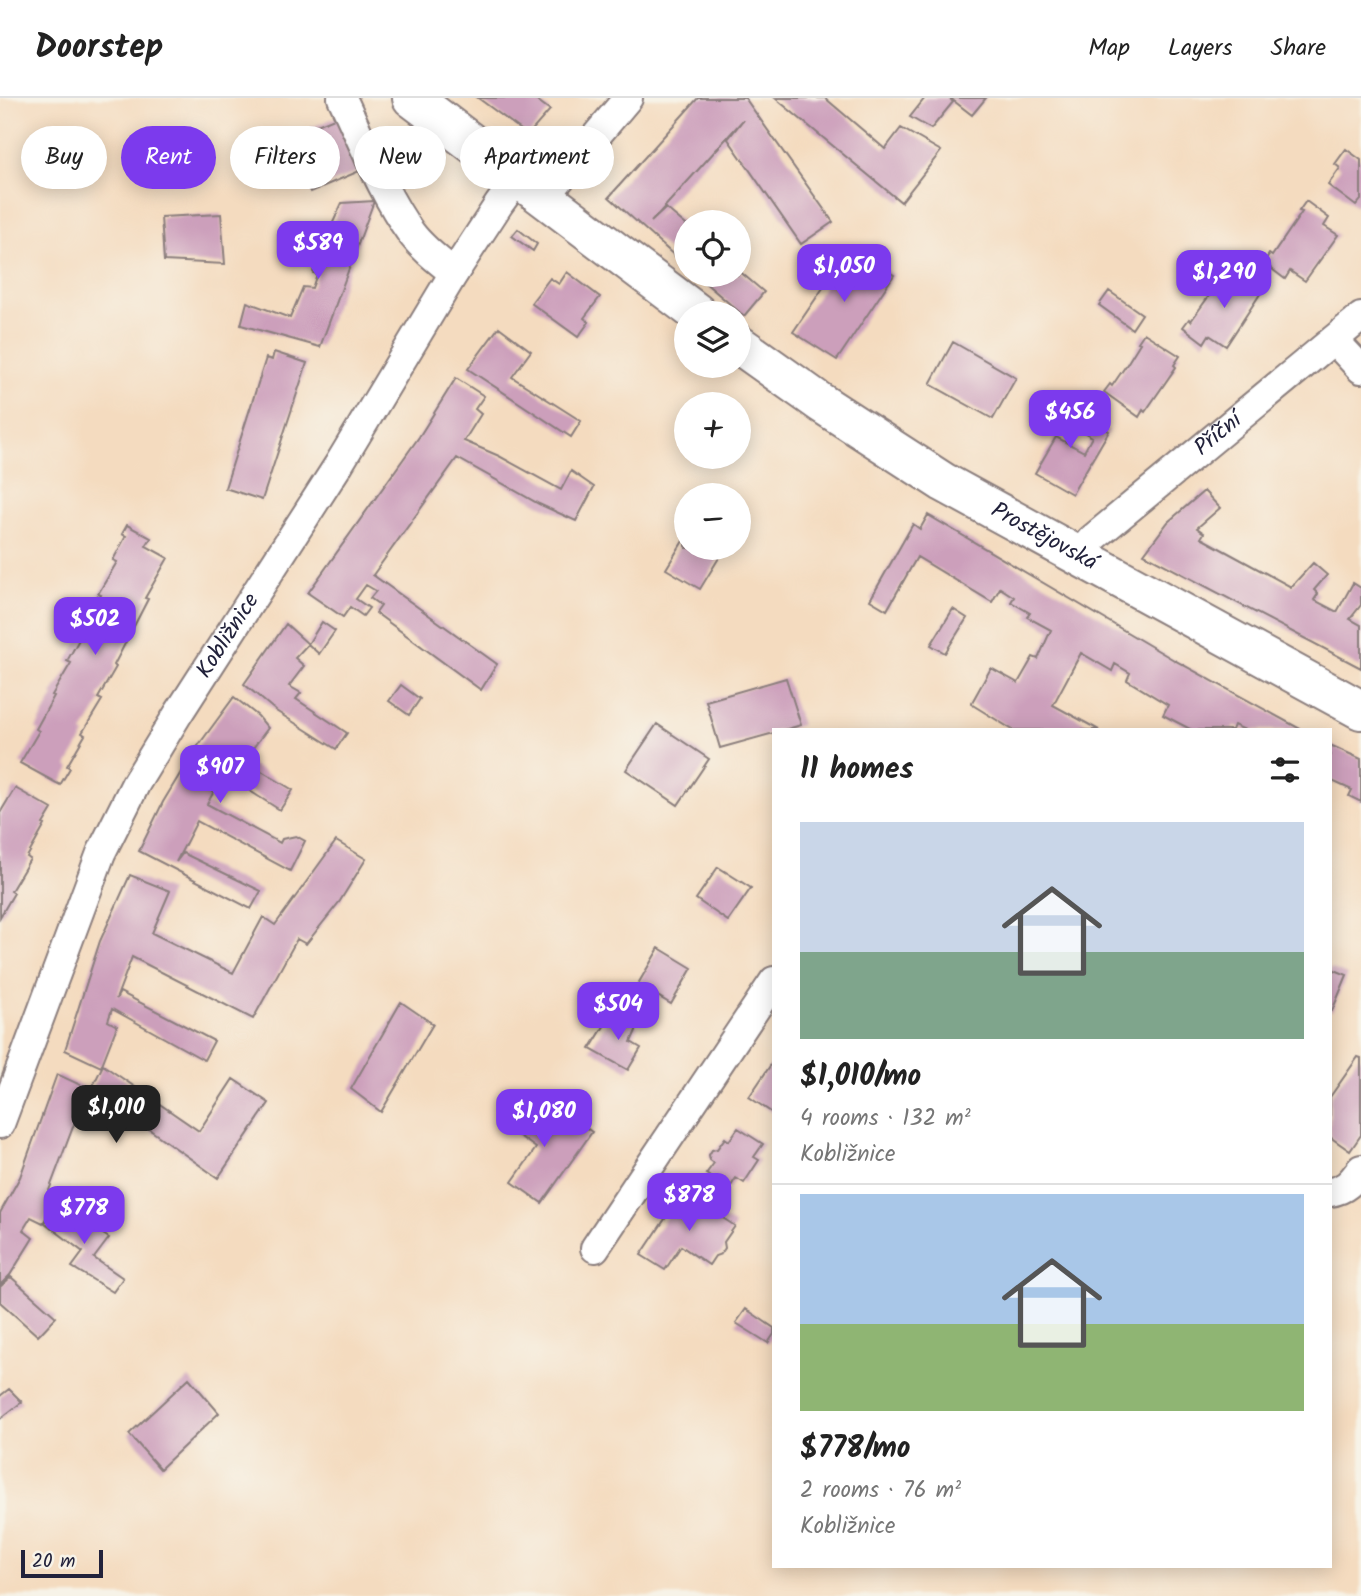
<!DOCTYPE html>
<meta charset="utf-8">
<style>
:root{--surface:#fff;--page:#f6f6f6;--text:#222;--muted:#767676;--line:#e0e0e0;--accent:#7c3aed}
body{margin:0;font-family:Kalam,sans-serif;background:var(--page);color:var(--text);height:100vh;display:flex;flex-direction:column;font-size:26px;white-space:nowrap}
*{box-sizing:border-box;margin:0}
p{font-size:23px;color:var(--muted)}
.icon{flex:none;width:38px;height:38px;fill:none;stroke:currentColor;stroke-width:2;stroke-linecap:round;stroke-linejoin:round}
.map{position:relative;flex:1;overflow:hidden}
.side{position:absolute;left:772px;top:630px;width:560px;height:840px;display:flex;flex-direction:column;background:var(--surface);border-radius:0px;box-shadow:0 4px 18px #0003}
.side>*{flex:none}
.banner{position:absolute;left:21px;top:28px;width:646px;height:63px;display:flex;gap:14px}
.fabs{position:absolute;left:674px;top:112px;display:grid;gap:14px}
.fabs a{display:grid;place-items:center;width:77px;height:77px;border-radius:50%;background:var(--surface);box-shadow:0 4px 18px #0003;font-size:35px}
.scale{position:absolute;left:21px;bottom:18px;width:82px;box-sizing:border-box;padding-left:7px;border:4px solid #22223b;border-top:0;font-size:19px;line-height:24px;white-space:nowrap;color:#22223b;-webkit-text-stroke:5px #f7f3e8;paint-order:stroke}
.price{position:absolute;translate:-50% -60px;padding:0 16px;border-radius:14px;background:var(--accent);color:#fff;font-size:23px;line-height:46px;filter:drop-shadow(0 2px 4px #0008)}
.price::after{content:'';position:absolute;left:50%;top:42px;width:21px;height:16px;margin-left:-10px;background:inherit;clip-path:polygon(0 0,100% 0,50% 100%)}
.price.on{background:#222;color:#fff}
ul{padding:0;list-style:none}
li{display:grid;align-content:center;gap:14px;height:371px;padding:0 28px}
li+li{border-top:2px solid var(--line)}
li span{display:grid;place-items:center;height:217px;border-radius:0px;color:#555}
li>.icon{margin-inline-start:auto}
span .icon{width:126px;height:126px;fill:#fffc;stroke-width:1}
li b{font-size:30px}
h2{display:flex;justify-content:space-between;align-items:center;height:84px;padding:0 28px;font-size:30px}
.tag{padding:0 24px;border-radius:32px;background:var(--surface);box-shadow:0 4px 18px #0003;font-size:24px;line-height:63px}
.tag.on{background:var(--accent);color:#fff}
header{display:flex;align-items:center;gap:42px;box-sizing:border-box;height:98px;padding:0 35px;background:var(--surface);border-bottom:2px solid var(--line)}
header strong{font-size:33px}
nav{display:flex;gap:38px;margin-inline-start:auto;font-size:24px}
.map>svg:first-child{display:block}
.building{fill:#cc9fbb}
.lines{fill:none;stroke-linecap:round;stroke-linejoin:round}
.minor-casing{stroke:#8b7e7d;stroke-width:32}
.secondary-casing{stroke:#8b7e7d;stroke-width:42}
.minor{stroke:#fff;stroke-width:28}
.secondary{stroke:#fff;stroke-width:38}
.labels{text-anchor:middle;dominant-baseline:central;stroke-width:7;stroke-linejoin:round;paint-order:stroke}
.street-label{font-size:23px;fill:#22223b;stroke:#f7f3e8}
</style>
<header>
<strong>Doorstep</strong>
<nav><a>Map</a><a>Layers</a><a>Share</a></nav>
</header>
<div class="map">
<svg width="1361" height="1498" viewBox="0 0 1361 1498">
<rect width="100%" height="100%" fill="#f7f3e8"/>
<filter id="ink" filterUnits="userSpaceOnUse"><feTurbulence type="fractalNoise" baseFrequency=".0143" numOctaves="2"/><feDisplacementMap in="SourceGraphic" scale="14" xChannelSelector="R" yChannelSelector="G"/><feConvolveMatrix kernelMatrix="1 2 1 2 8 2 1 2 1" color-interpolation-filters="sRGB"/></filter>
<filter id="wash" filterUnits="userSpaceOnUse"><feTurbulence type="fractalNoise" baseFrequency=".00686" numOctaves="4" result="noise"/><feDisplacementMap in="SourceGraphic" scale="28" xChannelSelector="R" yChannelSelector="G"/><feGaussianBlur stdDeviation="1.57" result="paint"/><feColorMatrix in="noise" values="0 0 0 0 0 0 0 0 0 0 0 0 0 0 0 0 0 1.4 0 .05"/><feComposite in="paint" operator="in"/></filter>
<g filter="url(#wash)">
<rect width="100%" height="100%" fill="#f4dbbf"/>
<g id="blocks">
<!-- building -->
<path class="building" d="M478,0H534L550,12L528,37Z
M698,0H745L833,124L801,146L728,41L743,22L651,124L666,110L686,127V168L609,99Z
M775,0H825L885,51L901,30L941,53L901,104Z
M925,0H949L953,4L931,31L910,19Z
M950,0H986L972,17Z
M339,18L362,72L310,94L305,82L299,84L293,71L288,73L278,51L298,43L295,36Z
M1346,51L1361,62V102L1356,108L1328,87L1340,70L1335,66Z
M374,103L320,249L241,227L247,204L290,220L303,189L312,190L317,176L313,175L323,128L331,129L342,105Z
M1306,103L1329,120L1324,128L1338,137L1305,183L1290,173L1285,181L1264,165L1269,156L1272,158L1302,114L1299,113Z
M221,116L225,166L164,163L161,119Z
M518,131L537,146L533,153L512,138Z
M851,149L894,177L837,262L793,234Z
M738,172L764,194L744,218L696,177H738Z
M1224,172L1244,187L1246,183L1262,193L1226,248L1209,237L1204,245L1183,229L1189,221L1191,223L1221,181L1218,180Z
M567,174L600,199L584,220L589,224L578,239L531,205L550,180L559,186Z
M1109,193L1142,216L1132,231L1099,207Z
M499,229L531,253L512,279L581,323L571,339L468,271Z
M1144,235L1180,258L1174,267L1176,269L1145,314L1143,312L1139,319L1104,294L1110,286L1112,288L1127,266L1140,245L1138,244Z
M953,244L1016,280L993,321L930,286Z
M274,254L307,265L262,402L225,390L266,260L272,262Z
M456,280L484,298L475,311L481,316L464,343L499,358L561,392L571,373L594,389L576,423L539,406L457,360L373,477L497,566L481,592L376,515L381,508L370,500L376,493L366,487L356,501L369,510L363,518L350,509L343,519L308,495L419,339Z
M1059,303L1109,333L1072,396L1035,375L1056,339L1084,354L1092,339L1066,324L1062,332L1048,323Z
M1204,393L1220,410L1197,430L1204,435L1201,440L1291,489L1313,465L1327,477L1314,492L1318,496L1314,502L1337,514L1353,485L1361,490V507L1350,521L1361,527V570L1144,456L1168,424Z
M928,417L1174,562L1302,632H1245L1234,627L1232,632H1192L1163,617L1168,607L1127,582L1130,575L1115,566L1112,573L1081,555L1053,607L1099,632H1013L971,606L991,570L1018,585L1033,559L1038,561L1051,532L1027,519L1030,515L1011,504L1014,499L1000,490L992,504L917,459L887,512L870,502L913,426L920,431Z
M127,427L151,440L146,448L168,460L145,500L148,501L114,567L116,569L98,600L102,602L82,635L85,637L67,668L70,670L60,687L20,665L39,633L36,631L54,598L52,597L71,565L67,563L85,531L83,529L101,497L98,496L117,464L113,462L126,438L122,436Z
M686,438V450H725L700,491L666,471Z
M953,511L967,520L945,555L931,547Z
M322,524L335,533L319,556L308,546Z
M286,526L308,546L295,560L304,568L289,588L301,595L296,601L347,635L336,651L276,613L244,586Z
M786,580L801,627L784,632H774V635L720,650L706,603Z
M401,587L420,601L409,617L389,603Z
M234,599L258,618L268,630L238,670L245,663L293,692L280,712L218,673L210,684L217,688L207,706L280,745L282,741L296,738L305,743L290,773L197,723L176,764L183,755L261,793L251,811L139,753L163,704L192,656Z
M657,626L709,661L678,707L626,672Z
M1330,647L1361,661V704L1349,698L1352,692L1330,682Z
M15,690L52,711L43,726L45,727L27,759L30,761L11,793L14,795L0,819V715Z
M336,743L366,761L340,803L306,846L297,841L253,921L132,859L116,901L120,894L214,943L204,962L112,911L108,923L117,928L101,969L65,952L100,843L130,777L170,793L152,835L233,875L263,819L275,827Z
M718,769L751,790L728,823L696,801Z
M659,850L692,870L671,906L638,886Z
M1330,870L1347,877L1332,913L1330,912Z
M401,904L433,926L381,1014L351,991Z
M611,917L622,924L626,920L638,928L631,944L641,950L628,972L590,951Z
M1358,959L1361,960V1037L1350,1053L1330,1039V999Z
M774,962V1016L749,999Z
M103,967L199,1033L233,981L269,1005L218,1080L102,998L98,1011L93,1009L82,1013L79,1023L76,1021L48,1095L58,1101L43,1125L31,1119L23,1132L33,1140L10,1177L0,1187V1115L20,1079L57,976L91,992Z
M509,1003L549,1031L562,1013L592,1034L542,1105L512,1084L536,1050L496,1021Z
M738,1030L763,1046L754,1059L759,1062L744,1085L736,1080L729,1091L706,1076L714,1065L710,1062L709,1057L712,1052L717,1051L725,1040L729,1043Z
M683,1094L735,1128L724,1144L725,1150L721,1156L715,1158L709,1167L681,1148L665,1172L641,1157Z
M56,1106L109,1140L94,1160L123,1180L113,1194L72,1169L83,1154L45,1125Z
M11,1179L56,1219L38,1238L0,1204V1189Z
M746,1211L774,1230V1236L768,1245L736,1225Z
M189,1280L219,1315L160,1371L129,1336Z
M9,1291L22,1304L0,1321V1298Z"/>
</g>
</g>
<g filter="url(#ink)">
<use href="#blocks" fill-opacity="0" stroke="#8b7e7d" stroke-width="2"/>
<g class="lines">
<!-- minor casing -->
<g class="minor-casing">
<g id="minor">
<path d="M342,0C363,44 382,95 411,135C423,151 439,163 454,175"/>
<path d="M544,100L628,0"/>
<path d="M1334,242L1361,271"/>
<path id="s1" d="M1078,458L1092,441L1361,219"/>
<path id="s2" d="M0,1026L101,755L136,685L178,616L339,366L454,175L499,106L518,80"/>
<path d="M1330,1094C1346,1092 1352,1083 1361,1071"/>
<path d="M595,1150L774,883"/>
</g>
</g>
<!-- secondary casing -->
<g class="secondary-casing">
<g id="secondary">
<path d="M412,0L697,215"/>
<path id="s3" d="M738,246L821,305L943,384L1361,612"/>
</g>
</g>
<!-- minor -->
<use href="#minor" class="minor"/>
<!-- secondary -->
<use href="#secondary" class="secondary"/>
</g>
</g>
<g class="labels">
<!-- street labels -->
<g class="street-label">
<text stroke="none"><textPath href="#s1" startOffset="186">Příční</textPath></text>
<text stroke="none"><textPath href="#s3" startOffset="362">Prostějovská</textPath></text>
<text stroke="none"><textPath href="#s2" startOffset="541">Kobližnice</textPath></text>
</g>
</g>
</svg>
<div class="fabs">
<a><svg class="icon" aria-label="locate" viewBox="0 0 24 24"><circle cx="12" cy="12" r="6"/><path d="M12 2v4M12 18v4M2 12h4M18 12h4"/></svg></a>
<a><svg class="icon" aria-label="layers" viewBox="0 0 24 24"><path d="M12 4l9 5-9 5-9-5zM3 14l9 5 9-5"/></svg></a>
<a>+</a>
<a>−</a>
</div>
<div class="scale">20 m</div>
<b class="price" style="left:318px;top:183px">$589</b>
<b class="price" style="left:844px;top:206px">$1,050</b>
<b class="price" style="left:1224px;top:212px">$1,290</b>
<b class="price" style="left:1070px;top:352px">$456</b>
<b class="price" style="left:95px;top:559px">$502</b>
<b class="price" style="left:220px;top:707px">$907</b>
<b class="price" style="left:618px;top:944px">$504</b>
<b class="price on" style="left:116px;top:1047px">$1,010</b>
<b class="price" style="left:544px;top:1051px">$1,080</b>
<b class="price" style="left:689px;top:1135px">$878</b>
<b class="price" style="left:84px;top:1148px">$778</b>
<div class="banner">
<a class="tag">Buy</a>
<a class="tag on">Rent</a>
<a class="tag">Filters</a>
<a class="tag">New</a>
<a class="tag">Apartment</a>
</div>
<section class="side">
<h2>11 homes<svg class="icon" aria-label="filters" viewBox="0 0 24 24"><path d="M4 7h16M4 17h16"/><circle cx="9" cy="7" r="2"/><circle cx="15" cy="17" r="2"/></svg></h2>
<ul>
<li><span style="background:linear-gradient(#c9d6e8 60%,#7fa58c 0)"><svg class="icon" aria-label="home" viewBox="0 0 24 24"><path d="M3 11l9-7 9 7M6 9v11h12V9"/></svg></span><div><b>$1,010/mo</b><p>4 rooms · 132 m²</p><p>Kobližnice</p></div></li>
<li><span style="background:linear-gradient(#a9c7e8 60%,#8fb573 0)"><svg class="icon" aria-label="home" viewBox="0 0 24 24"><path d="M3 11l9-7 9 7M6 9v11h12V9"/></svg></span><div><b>$778/mo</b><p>2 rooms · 76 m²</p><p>Kobližnice</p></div></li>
</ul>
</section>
</div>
